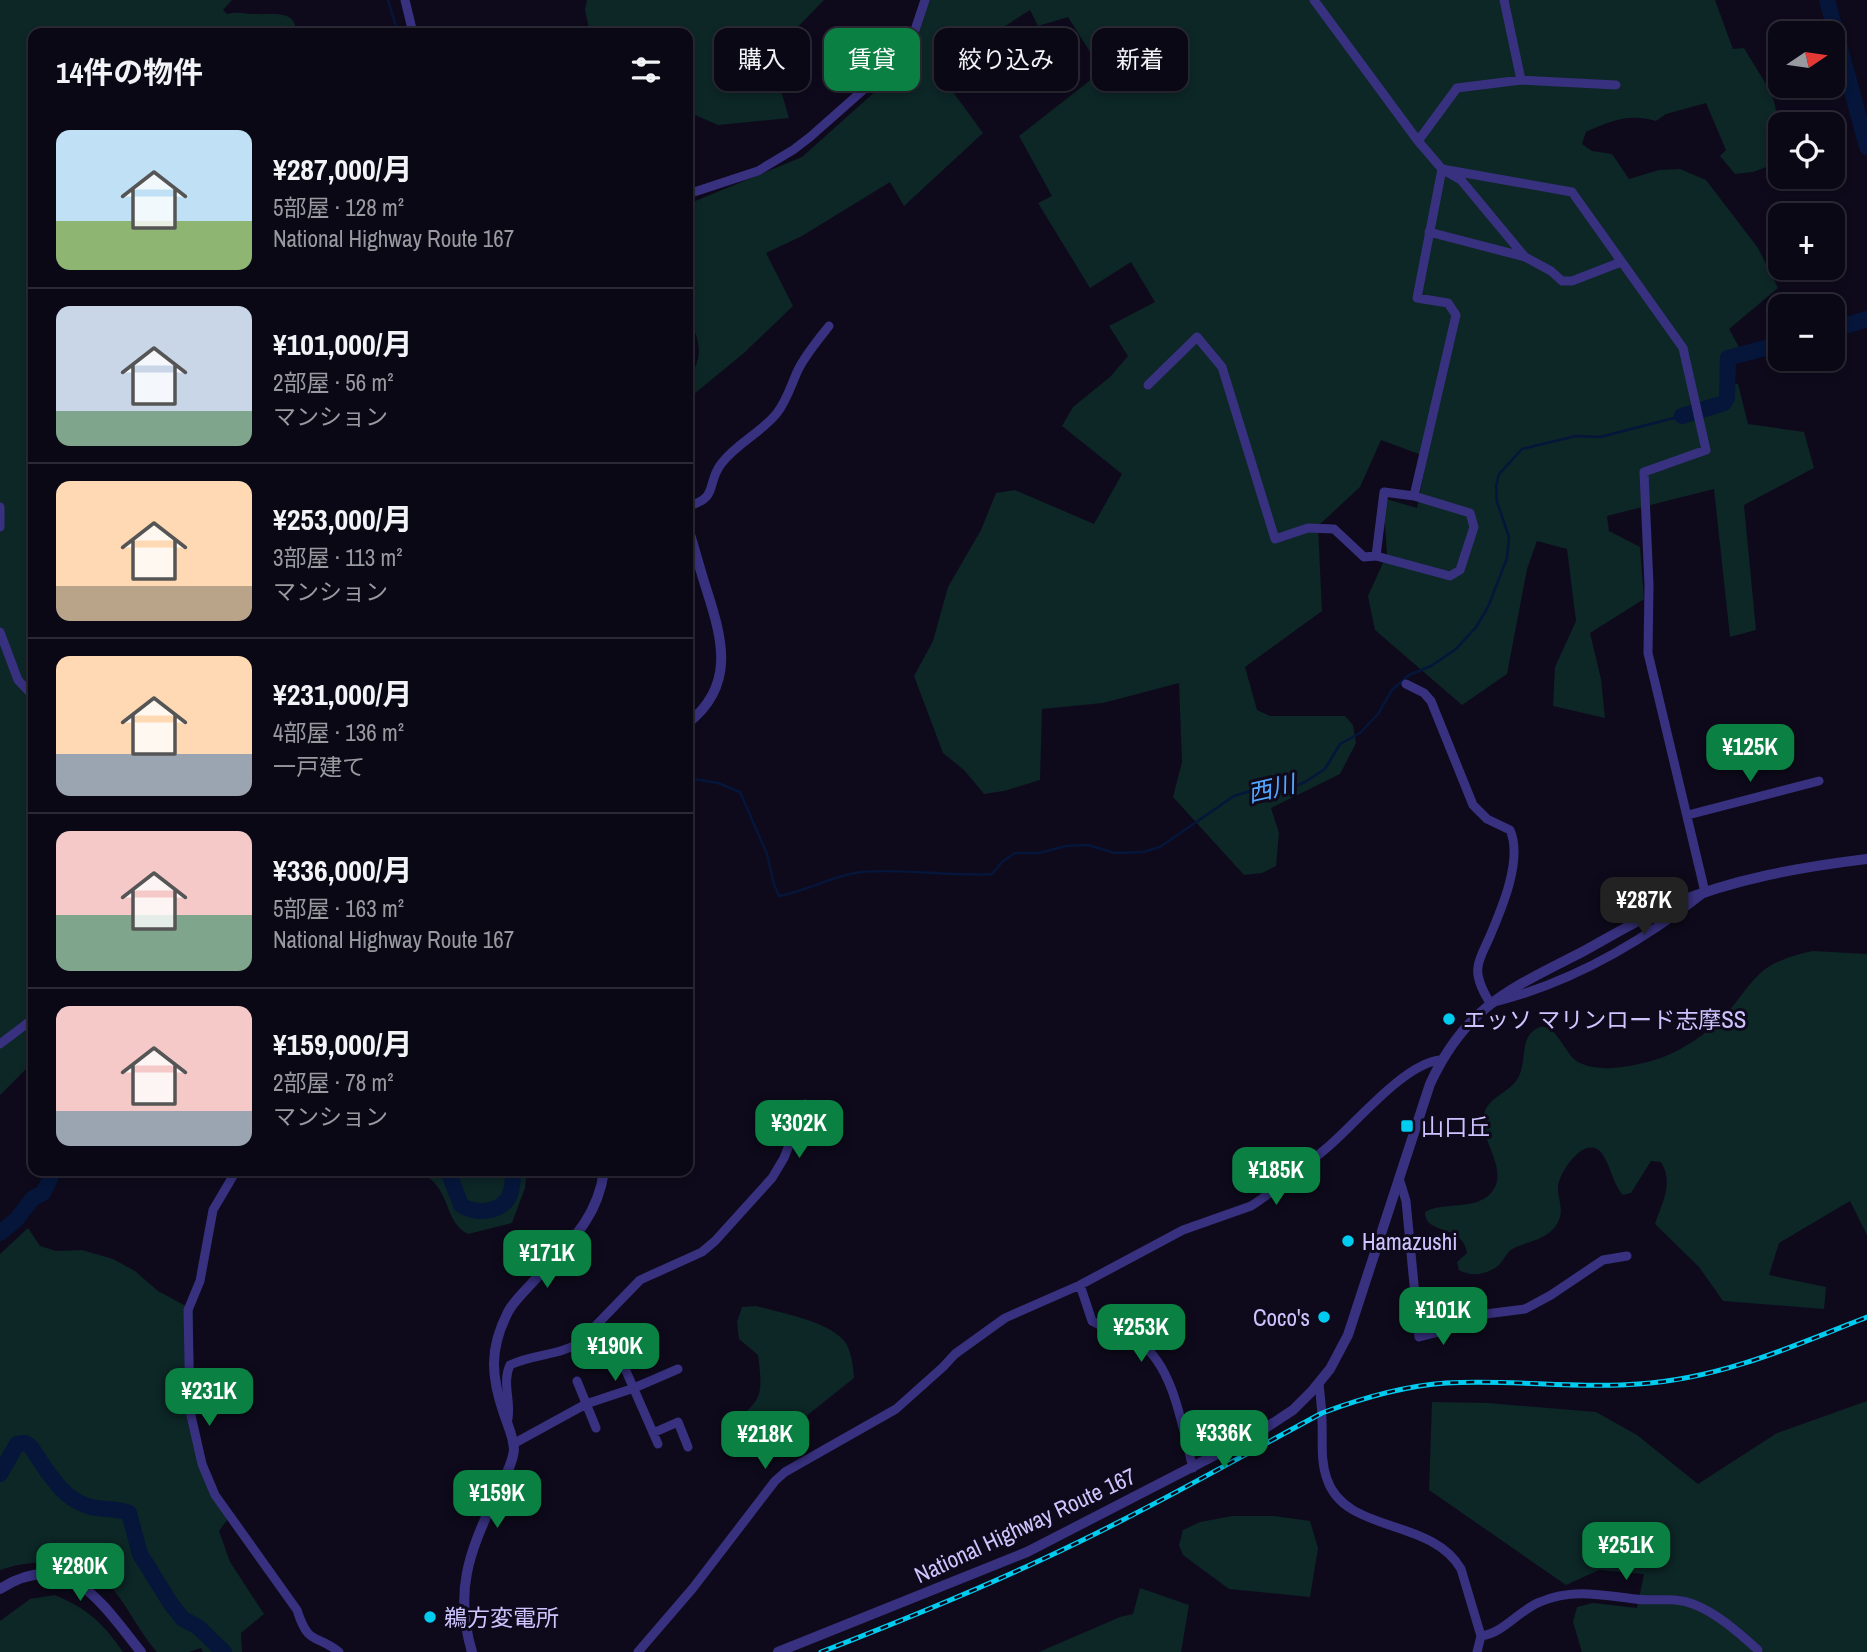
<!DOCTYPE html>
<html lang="ja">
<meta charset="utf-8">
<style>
:root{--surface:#0a0815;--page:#13111e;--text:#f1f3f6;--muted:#999aa0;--line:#2a2934;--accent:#0b8043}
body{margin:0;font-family:"Archivo Narrow","Noto Sans JP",sans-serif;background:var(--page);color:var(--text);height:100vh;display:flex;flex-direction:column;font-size:26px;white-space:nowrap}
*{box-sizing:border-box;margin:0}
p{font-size:23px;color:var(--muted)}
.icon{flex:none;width:38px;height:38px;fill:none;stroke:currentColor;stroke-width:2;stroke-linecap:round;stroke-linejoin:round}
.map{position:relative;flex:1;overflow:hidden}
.sheet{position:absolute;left:28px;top:28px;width:665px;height:1148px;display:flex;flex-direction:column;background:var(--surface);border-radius:14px;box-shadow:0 4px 10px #0003,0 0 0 2px var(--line)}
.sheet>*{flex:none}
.top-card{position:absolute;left:714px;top:28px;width:665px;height:63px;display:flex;gap:14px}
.needle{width:46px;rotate:77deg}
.buttons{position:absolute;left:1768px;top:21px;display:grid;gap:14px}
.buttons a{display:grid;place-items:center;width:77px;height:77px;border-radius:14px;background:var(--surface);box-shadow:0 4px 10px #0003,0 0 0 2px var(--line);font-size:35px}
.price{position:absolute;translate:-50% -60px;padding:0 16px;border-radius:14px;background:var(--accent);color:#fff;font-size:23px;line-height:46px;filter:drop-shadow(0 2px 4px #0008)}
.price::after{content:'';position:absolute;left:50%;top:42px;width:21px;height:16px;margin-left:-10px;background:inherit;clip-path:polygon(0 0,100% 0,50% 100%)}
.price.on{background:#222;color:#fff}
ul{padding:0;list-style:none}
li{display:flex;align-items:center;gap:21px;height:175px;padding:0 28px}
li+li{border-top:2px solid var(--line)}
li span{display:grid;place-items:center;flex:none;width:196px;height:140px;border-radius:14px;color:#555}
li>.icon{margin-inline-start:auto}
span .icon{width:84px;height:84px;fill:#fffc;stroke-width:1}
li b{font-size:30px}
h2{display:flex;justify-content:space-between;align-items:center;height:84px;padding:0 28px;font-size:30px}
.tag{padding:0 24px;border-radius:14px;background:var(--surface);box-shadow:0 4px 10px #0003,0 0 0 2px var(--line);font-size:24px;line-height:63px}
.tag.on{background:var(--accent);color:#fff}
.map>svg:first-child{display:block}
.green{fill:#0d2626}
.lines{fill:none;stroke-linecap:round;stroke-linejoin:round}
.stream{stroke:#05163a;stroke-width:2.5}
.river{stroke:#05163a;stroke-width:16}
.minor{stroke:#38317f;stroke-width:9}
.tertiary{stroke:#38317f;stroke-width:10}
.rail-casing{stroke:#00ccf0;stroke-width:5}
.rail{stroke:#0e0a1c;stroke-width:2.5;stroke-dasharray:8;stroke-linecap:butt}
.poi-dot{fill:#00ccf0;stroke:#0e0a1c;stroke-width:2.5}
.labels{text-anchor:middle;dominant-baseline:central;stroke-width:6;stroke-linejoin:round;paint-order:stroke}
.poi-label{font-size:23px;fill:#cec5ff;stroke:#0e0a1c;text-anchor:start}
.street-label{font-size:23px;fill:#cec5ff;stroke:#0e0a1c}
.water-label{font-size:24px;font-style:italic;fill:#53a7ff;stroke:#0e0a1c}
</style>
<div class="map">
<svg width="1867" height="1652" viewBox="0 0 1867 1652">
<rect width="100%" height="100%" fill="#0e0a1c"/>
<!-- green -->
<path class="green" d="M0,0H232L223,10L227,14C238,11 245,14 256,14C272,15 297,9 296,33H33V1062L0,1095Z
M587,0H824L786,39L775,70L789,118L718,125L688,112V33H590L585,10Z
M926,0H1715L1733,49L1744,48L1772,94L1780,127V150L1769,166L1753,172L1735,174L1720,156L1726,150L1706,103L1666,114L1656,121C1629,113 1610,121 1586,132L1582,144L1592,151L1612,154L1629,179L1659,170L1680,169L1706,180L1758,248L1778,288L1729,329L1745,358L1731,361L1730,384H1738L1748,424L1804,432L1814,468L1744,505L1756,630L1730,637L1714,489L1607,516L1609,531L1640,547L1644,599L1590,633L1601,679L1605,718L1553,706L1555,667L1576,621L1567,549L1537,541L1527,569L1507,674L1462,705L1375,630L1368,596L1387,554L1383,498L1417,508L1427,457L1381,440L1360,487L1318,526L1322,611L1245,667L1257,710L1270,716H1345L1353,725L1356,743L1340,774L1271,808L1279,833L1276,866L1262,873L1244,875L1173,797L1182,762L1179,683L1103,703L1042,709L1040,780L1004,791L984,794L964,770L943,753L914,676L933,641L948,587L981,530L996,493L1015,490L1094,524L1122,474L1062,426L1073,407L1110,377L1128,356L1109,326L1155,302L1131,262L1090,288L1038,203L1052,196L1019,136L1102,71L1068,17L1038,26L1030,10L937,70L983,133L904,206L890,182L802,236L766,253L793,306L744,353L694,394L688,393C688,375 693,376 697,362C702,347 696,331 688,319V204L802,157L906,64Z
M1813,951L1867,954V1235L1850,1201L1779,1243L1769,1275L1826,1287L1824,1309L1723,1301L1699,1267L1655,1224C1662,1203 1674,1183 1661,1162L1651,1161L1631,1193L1623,1195C1612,1184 1608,1154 1597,1149C1581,1140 1560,1172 1558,1186C1557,1199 1565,1209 1558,1222C1549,1240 1528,1241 1512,1249C1506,1253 1504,1260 1499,1265C1487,1275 1471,1277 1459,1270L1457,1262L1467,1253C1463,1223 1425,1236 1425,1212C1444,1201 1473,1211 1490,1194C1511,1172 1481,1142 1483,1119C1485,1096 1511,1094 1519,1076C1526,1062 1521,1042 1532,1032C1553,1012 1564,1055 1578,1062C1598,1073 1630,1067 1651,1061C1678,1054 1707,1034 1726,1014C1739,1000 1749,982 1764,970C1779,959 1795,955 1813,951Z
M417,1171H527V1172L525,1188L512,1223L468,1234C441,1220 454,1187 417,1171Z
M28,1228L40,1246L56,1251L82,1250L113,1259L135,1271L158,1291L193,1310V1407L209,1475L230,1516L219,1531L230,1562L264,1614L241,1633L242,1652H203L201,1648L189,1652H157C140,1633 129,1609 113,1589C87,1559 35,1557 0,1570V1254Z
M756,1306C781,1313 834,1322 847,1345C852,1355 853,1366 854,1378L795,1425L768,1429L736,1446L728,1443L724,1436L725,1428C761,1401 764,1400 758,1355L739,1339L737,1322L742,1307Z
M1867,1401V1652H1582L1573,1622L1577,1607L1593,1603L1637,1608L1644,1574L1599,1570L1566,1585L1429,1490L1432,1402L1487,1403L1596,1412L1637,1435L1698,1484L1777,1433Z
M1232,1516H1274L1310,1521L1318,1548L1310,1597L1229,1589L1183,1555L1179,1545L1183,1530L1200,1522Z
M1140,1588L1189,1605L1181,1652H1039L1120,1617L1133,1614Z
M55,1595C88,1609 103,1623 123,1652H0V1621L30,1599Z"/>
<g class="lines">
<!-- stream -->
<path class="stream" d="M388,0L398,33
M688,778L718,783L740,792L767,854L774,884L779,896C808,891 833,875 862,872C906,868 949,877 992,874L1002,862L1015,853H1039L1066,846L1088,845L1115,853L1143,852L1160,847L1234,796L1257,789L1291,788L1305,782L1325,769L1340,744L1360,733L1378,714L1392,690L1409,675L1431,666L1456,649L1476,627L1488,607L1507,558L1509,537L1497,502L1496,486L1499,474L1522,449L1576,436L1600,437L1682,416"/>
<!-- river -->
<path class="river" d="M1827,0L1867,147
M1832,330L1867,319
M1682,416L1724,403L1727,398L1728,358L1780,344
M448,1171L461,1205C474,1215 504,1213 510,1194C513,1187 513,1178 513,1171
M0,1233L17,1219L32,1199L43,1193L54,1171
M0,1474L17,1444L25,1443L30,1446C47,1469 60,1499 91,1507C103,1510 117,1508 129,1513L140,1554L171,1604L183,1619L198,1627L224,1652"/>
<!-- minor -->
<path class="minor" d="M405,0L413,33
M1314,0L1418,141L1442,169L1461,180L1525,257L1551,271L1562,281H1572L1621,262
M1504,0L1521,80
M1418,141L1457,88L1521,80L1616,85
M688,194L758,171L793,150L810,137L887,69L904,50L915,30L925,0
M1429,232L1525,257
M1148,385L1197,337L1222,367L1275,539L1308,528L1334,529L1364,557L1376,556
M1384,492L1414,496L1470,513L1474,527L1460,570L1450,576L1376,556Z
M1414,496L1456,315L1448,303L1417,298L1442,169
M688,506C719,498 706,484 721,464C737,443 761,433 777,413C787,400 791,385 798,370C806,354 818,340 829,326
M0,507V527
M0,632L18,680L33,696
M1406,684L1424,693L1431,701L1473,805L1487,819L1510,830C1523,859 1502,908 1490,936C1486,946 1479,957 1478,967C1476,979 1484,993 1490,1003C1570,984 1642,942 1705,892L1648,653L1649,585L1644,472L1706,450L1683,348L1572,192L1442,169
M1688,815L1819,781
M0,1044L33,1019
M236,1171L213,1210L200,1281L188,1310L190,1411L202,1464L215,1495L297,1610C309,1647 315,1633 339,1652
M1399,1178L1406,1201L1419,1337L1455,1328L1469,1318L1478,1315L1525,1309L1551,1295L1603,1260L1627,1256
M1080,1285L1092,1321C1108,1330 1126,1333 1141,1344C1174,1367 1183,1431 1193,1468
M642,1336L619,1355L658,1444
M577,1381L596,1428
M1319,1383C1320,1395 1322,1408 1322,1421C1323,1440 1320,1460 1327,1479C1345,1534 1431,1517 1461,1569L1481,1636L1477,1652
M507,1423C513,1404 501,1384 510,1365C532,1354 558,1356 579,1343L640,1280L702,1252L715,1241L772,1178L784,1158L805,1104
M653,1433L678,1422L688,1447
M513,1444L586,1404L634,1388L678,1369
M1481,1636C1504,1633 1519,1610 1540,1602C1572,1588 1602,1595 1635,1599C1655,1602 1673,1596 1693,1604C1717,1613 1739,1633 1758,1650
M638,1652L693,1588L775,1481L785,1472L896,1409L943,1367L955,1354L1005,1318L1080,1285L1183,1230L1251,1206L1260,1200C1283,1183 1307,1165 1329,1146C1357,1122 1404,1064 1440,1060"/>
<!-- tertiary -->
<path class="tertiary" d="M688,528C695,549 700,570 707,591C723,641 735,686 688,723
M0,1589C68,1545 103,1605 141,1652
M472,1652C454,1591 469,1554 494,1499C501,1484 512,1467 514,1450C514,1438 508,1426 504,1414C491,1376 489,1349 508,1312C513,1302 523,1293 531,1284C564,1247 597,1223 604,1171
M778,1652L1027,1552L1258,1433L1293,1410L1312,1391L1330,1369L1348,1335L1430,1084C1466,1006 1510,989 1582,952C1611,936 1641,918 1671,905C1732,879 1801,867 1867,859"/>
<!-- rail casing -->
<g class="rail-casing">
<path id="rail" d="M821,1652C896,1623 970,1593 1043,1559C1138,1515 1229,1463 1322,1413C1362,1398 1403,1386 1446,1383C1510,1379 1574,1389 1638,1384C1719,1379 1792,1347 1867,1317"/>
</g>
<!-- rail -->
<use href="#rail" class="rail"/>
</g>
<!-- markers -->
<g class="poi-dot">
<circle cx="1449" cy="1019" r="7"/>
<rect x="1400" y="1119" width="14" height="14" rx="3.5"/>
<circle cx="1348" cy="1241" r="7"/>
<circle cx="1324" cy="1317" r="7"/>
<circle cx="430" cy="1617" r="7"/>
</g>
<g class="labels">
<!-- poi labels -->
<g class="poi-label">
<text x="1463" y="1019">エッソ マリンロード志摩SS</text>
<text x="1421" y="1126">山口丘</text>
<text x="1362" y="1241">Hamazushi</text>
<text x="1310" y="1317" text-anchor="end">Coco's</text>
<text x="444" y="1617">鵜方変電所</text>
</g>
<!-- street labels -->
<g class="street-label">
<text transform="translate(1025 1525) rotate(-25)">National Highway Route 167</text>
</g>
<!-- water labels -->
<g class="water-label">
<text transform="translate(1271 788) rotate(-13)">西川</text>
</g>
</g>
</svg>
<div class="buttons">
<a><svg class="needle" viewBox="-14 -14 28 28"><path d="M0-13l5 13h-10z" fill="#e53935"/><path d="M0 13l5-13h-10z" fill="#999aa0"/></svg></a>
<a><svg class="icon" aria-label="locate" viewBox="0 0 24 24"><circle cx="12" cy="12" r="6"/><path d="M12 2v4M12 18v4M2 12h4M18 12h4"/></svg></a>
<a>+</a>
<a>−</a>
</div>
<b class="price" style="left:1750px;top:784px">¥125K</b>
<b class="price on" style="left:1644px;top:937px">¥287K</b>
<b class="price" style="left:799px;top:1160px">¥302K</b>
<b class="price" style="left:1276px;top:1207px">¥185K</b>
<b class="price" style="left:547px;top:1290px">¥171K</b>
<b class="price" style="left:1443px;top:1347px">¥101K</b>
<b class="price" style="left:1141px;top:1364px">¥253K</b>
<b class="price" style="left:615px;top:1383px">¥190K</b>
<b class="price" style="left:209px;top:1428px">¥231K</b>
<b class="price" style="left:1224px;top:1470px">¥336K</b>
<b class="price" style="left:765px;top:1471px">¥218K</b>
<b class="price" style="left:497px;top:1530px">¥159K</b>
<b class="price" style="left:1626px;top:1582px">¥251K</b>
<b class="price" style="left:80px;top:1603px">¥280K</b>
<div class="top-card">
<a class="tag">購入</a>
<a class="tag on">賃貸</a>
<a class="tag">絞り込み</a>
<a class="tag">新着</a>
</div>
<section class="sheet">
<h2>14件の物件<svg class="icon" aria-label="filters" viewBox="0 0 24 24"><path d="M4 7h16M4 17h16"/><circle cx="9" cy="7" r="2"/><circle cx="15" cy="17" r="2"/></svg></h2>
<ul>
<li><span style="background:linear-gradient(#bfe0f5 65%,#8fb573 0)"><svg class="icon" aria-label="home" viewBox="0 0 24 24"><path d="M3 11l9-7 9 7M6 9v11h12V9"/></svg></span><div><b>¥287,000/月</b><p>5部屋 · 128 m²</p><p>National Highway Route 167</p></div></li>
<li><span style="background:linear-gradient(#c9d6e8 75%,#7fa58c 0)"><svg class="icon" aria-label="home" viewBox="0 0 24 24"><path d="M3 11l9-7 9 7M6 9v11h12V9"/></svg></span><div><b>¥101,000/月</b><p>2部屋 · 56 m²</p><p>マンション</p></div></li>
<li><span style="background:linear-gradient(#ffd9b3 75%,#b9a48a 0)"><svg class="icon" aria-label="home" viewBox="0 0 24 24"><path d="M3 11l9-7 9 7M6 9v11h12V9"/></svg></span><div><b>¥253,000/月</b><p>3部屋 · 113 m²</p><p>マンション</p></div></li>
<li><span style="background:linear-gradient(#ffd9b3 70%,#9aa5b1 0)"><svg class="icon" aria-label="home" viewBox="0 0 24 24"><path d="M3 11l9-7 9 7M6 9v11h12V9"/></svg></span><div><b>¥231,000/月</b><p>4部屋 · 136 m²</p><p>一戸建て</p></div></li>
<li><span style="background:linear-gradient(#f6c9c9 60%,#7fa58c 0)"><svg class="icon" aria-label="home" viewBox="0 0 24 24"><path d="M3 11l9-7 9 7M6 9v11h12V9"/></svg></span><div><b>¥336,000/月</b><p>5部屋 · 163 m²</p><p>National Highway Route 167</p></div></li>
<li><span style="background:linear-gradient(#f6c9c9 75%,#9aa5b1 0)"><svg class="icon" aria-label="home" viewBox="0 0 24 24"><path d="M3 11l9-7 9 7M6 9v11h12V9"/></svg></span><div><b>¥159,000/月</b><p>2部屋 · 78 m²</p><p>マンション</p></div></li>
</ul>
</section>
</div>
